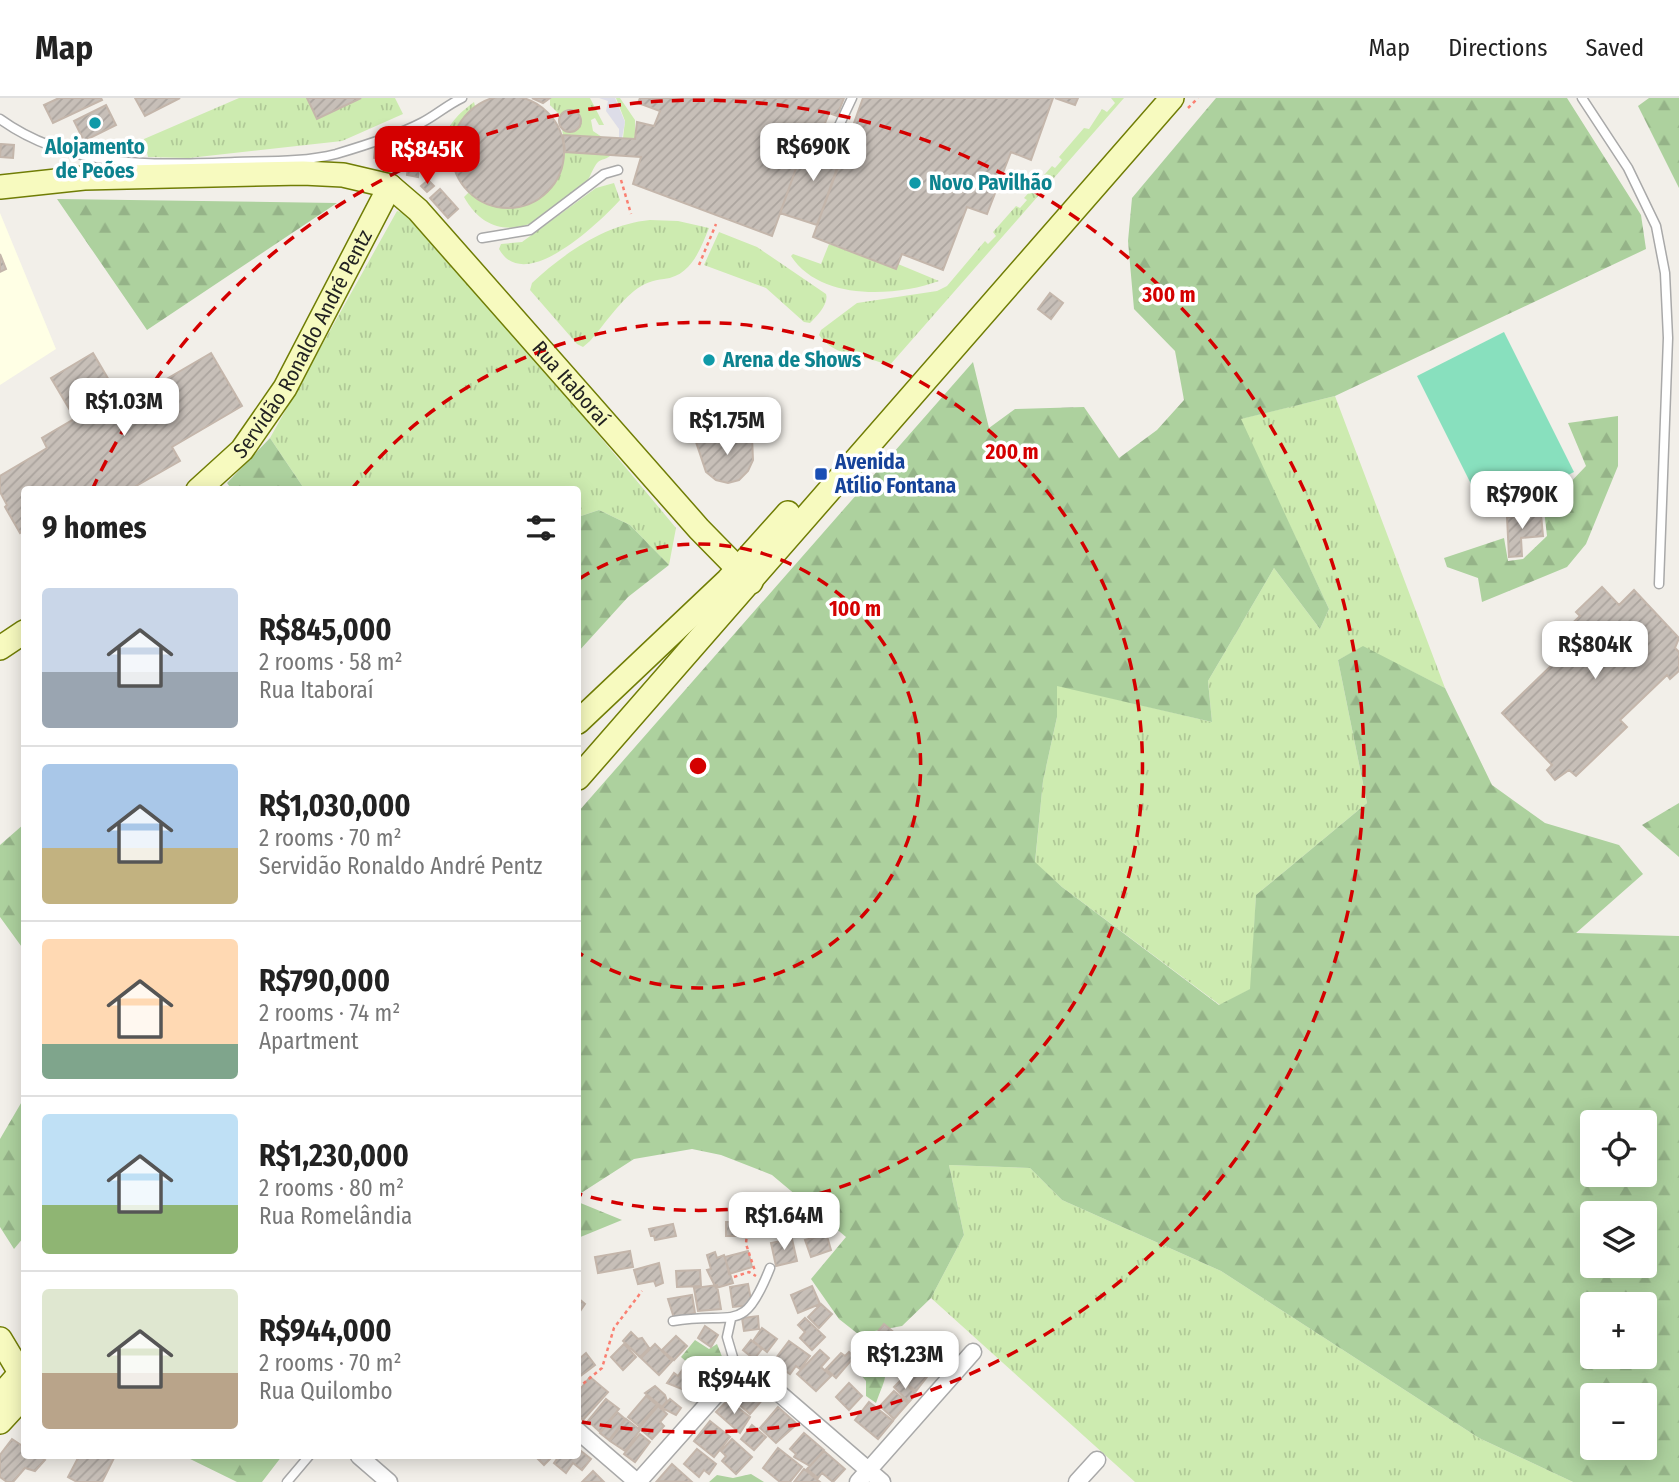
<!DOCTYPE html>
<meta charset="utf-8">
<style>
:root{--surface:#fff;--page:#f6f6f6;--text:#222;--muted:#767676;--line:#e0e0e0;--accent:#d40000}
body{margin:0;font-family:"Fira Sans Condensed",sans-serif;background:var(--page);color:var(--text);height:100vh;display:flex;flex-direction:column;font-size:26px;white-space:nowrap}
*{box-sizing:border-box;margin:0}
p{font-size:23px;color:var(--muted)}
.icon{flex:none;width:38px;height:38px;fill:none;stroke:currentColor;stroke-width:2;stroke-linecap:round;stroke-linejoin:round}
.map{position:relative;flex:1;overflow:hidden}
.drawer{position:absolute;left:21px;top:388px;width:560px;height:973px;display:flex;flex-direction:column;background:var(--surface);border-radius:7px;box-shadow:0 4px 18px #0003}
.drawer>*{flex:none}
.fabs{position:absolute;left:1580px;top:1012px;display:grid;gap:14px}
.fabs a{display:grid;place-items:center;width:77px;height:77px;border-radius:7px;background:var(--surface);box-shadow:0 4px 18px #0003;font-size:35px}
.price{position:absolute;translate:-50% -60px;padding:0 16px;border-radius:14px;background:#fff;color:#222;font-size:23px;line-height:46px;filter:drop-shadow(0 2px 4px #0008)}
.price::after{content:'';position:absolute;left:50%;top:42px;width:21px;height:16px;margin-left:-10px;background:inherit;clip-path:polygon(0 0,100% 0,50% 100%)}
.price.on{background:var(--accent);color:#fff}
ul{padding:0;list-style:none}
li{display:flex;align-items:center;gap:21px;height:175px;padding:0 21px}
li+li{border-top:2px solid var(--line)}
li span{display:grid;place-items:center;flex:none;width:196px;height:140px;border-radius:7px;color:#555}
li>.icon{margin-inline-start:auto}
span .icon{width:84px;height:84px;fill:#fffc;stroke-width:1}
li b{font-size:30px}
h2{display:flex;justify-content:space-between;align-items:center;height:84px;padding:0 21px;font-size:30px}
header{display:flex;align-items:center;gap:42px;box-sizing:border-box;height:98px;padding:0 35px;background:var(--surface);border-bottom:2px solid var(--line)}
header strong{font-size:33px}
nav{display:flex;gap:38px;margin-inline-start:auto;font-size:24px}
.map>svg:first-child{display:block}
.education{fill:#ffffe5}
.grass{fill:url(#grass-tufts)}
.forest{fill:url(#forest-firs);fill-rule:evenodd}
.pitch{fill:#88e0be}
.plaza{fill:#dddde8}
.building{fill:url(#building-hatch);stroke:#c4b6ab;stroke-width:2}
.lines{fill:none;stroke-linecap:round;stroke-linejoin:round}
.lane-casing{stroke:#a9a9a9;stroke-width:11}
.street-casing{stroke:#a9a9a9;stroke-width:19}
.secondary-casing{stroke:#707d05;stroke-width:26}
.path{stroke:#fa8072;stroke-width:2.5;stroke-dasharray:3.5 3.5;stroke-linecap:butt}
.lane{stroke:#fff;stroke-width:8}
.street{stroke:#fff;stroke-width:16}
.secondary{stroke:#f7fabf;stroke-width:23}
.ring{fill:none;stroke:#d40000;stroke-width:3.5;stroke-dasharray:12 9}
.culture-dot{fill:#0f9aa8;stroke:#fff;stroke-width:2.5}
.transit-dot{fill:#1a4fb4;stroke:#fff;stroke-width:2.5}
.labels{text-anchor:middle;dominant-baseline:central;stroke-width:7;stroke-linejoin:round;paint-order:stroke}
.culture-label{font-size:21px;font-weight:bold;fill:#0d838f;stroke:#fff;text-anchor:start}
.street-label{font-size:21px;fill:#222;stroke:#fff}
.transit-label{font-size:21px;font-weight:bold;fill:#164399;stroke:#fff;text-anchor:start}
.centre{fill:#d40000;stroke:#fff;stroke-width:3.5}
.ring-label{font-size:21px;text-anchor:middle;font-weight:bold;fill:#d40000;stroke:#fff;stroke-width:7;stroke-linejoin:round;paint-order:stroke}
</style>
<header>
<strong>Map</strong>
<nav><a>Map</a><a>Directions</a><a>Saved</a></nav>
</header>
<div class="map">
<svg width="1679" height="1384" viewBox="0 0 1679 1384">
<defs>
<pattern id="grass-tufts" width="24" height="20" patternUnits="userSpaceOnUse" patternTransform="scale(1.75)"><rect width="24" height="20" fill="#cdebb0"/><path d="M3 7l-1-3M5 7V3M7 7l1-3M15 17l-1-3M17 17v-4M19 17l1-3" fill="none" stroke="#b0c997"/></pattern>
<pattern id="forest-firs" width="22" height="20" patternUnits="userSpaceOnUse" patternTransform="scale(1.75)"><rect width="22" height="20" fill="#add19e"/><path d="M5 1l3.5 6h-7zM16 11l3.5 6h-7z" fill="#95b388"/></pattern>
<pattern id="building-hatch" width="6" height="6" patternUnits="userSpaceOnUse" patternTransform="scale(1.75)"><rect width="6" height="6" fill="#c7bfb8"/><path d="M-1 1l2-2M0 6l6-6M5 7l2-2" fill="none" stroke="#aba49e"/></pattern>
</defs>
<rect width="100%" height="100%" fill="#f2efe9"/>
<!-- education -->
<path class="education" d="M0,115L56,251L0,287Z"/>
<!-- grass -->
<path class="grass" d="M239,0H395L403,16L342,43L189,60L148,59L144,41Z
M550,0H590L604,27H599L595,20L591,22L593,33L602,39L563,37L562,31L568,34L578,31L581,21L574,13L560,17L550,7Z
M616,0H620L635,22V41L623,40L625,23Z
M1111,0H1124L889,268C866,256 836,261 819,237L821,232L857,205L937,193L947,188L985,143L988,146L996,138L993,134L1016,108L1020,110L1027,102L1024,100L1052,68L1055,70L1062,62L1059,59L1084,30L1089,31L1102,11L1107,14L1115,5Z
M474,4L475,8C455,24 447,48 455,73L450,74C439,39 446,25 474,4Z
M565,54L611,57C608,61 601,61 598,64C593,69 591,78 587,83C553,122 497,157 464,99L469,94C512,124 556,107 565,54Z
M614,85L620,102C598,126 524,197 499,151L501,146L522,144L596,90Z
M397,113L417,119L676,430L669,467L630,427L599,412L578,419V392H305L270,340Z
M650,122L678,123L709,130C700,152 691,178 664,181C653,182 644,185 634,193C617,207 604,227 590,243L583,249L577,246L530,192L532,185C564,155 606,126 650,122Z
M719,134L757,149L826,196C829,206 817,218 810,225L804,224L766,190L704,167Z
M829,146L896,170L898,166L939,183C895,199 820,203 791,158L793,156L821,166Z
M1335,298L1445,590L1363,549L1338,562L1367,705L1256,797L1251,891L1220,907L1062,789L1035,765L1043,683L1057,619V587L1212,624L1208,583L1274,470L1320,531L1329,511L1240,321Z
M949,1067L1030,1070L1062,1102L1221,1173L1479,1340L1573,1384H1135L931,1200L964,1137Z"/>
<!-- forest -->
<path class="forest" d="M1216,0H1567L1641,117L1646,151L1335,298L1241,321L1329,511L1320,531L1274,470L1208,583L1212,624L1057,588V619L1043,683L1035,764L1062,789L1219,907L1250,891L1256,797L1367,705L1338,562L1363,548L1445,590L1492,687L1545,725L1619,747L1643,776L1576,835L1679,838V1384H1573L1479,1340L1221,1173L1062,1102L1030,1070L949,1067L964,1137L931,1200L902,1228L858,1236L839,1221L811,1181L846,1139L772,1077L721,1057L692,1051L634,1061L578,1097V714L973,264L989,330L1015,311L1084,309L1119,360L1157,332L1184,302L1175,253L1134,211L1128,143L1132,100ZM1592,1024H1645V1076H1592ZM1592,1115H1645V1167H1592ZM1592,1206H1645V1258H1592ZM1592,1297H1645V1349H1592Z
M1649,0H1679V90L1638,8Z
M57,101H58L337,105L147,232Z
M1618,318V368L1586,446L1567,469L1482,504L1478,480L1447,469L1444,460L1504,440L1508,463L1523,461L1547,438L1544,412L1586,368L1568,325Z
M270,340L305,392H232L227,385Z
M599,412L630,427L669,467L628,499L578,554V419Z
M1679,705V759L1642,727Z
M24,726V852L0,819V747Z
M24,1000V1139L14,1151L0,1129V1041Z
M578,1104L622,1122L578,1140Z
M695,1242L709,1251L717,1246L723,1261L717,1271L699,1275L681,1259Z
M863,1251C895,1271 886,1277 876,1305L866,1298V1283L852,1266Z
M184,1358H282L262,1384H237Z
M751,1376L764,1384H709L717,1377L733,1380Z"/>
<!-- pitch -->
<path class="pitch" d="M1504,234L1574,374L1487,418L1417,278Z"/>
<!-- plaza -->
<path class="plaza" d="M599,0H615L625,24L622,40H619V31L606,13L608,3Z"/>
<!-- building -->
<path class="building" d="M452 54a56 56 0 1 1 112 0a56 56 0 1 1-112 0Z
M59,0H101L102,2L53,25L44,7Z
M135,0H180L145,18Z
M307,0H361L317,21Z
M532,0H550L543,5Z
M640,0H844L837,18L829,15L808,69L798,65L772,138L633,86L641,59L565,54L563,37L635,41L637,24L654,28L660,13L638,5Z
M863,0H1053L1031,62L1011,54L987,116L967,109L943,172L902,156L896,171L813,139Z
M1055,0H1078L1075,7Z
M106,7L116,27L84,43L74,23Z
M559 23a11 11 0 1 1 22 0a11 11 0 1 1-22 0Z
M820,38L845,47L817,127L780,115L798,65L808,69Z
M1,46L14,47L13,60L0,59Z
M375,50L408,53L407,64L374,60Z
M409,62L419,63L418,79L407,77Z
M428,82L434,88L427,94L421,88Z
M440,91L458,111L448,120L430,100Z
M0,156L6,171L0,174Z
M1050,195L1063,205L1051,221L1038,211Z
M93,255L113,289L71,314L51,280Z
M211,255L242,308L172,349L180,363L129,392H24V432L20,435L5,409L7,407L0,394V378L47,350L42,340L110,300L113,306L148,285L151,290Z
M724,338L752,339L753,362L748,373L739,382L728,385L716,382L706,374L696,344Z
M1541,416L1543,438L1521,440L1522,458L1509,459L1507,419Z
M1602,489L1619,507L1634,492L1679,540L1675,550L1679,554V573L1670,581L1667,577L1620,622L1627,629L1576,678L1569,672L1555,682L1547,672L1552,667L1502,615L1558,561L1547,549L1580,518L1576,514Z
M791,1117L792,1136L771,1138L770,1118Z
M726,1124H742V1138H726Z
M673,1126L676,1138L655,1142L654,1138H651L649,1131Z
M820,1138H827L831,1152L811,1159L805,1142Z
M792,1141L797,1163L776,1168L771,1145Z
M630,1153L633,1169L598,1175L595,1159Z
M748,1153L752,1169L729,1176L725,1159Z
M715,1154L717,1160L724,1157L733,1185L716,1190L707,1172L711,1171L707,1157Z
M659,1165L663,1185L656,1188L654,1183L638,1186L634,1172Z
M700,1172L701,1188L677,1189L676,1173Z
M748,1186L752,1207L733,1209L730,1189Z
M717,1187L721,1211L698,1213L694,1190Z
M812,1188L820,1206L798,1215L791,1197Z
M692,1197L695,1215L674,1220L668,1201Z
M578,1200L585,1206L578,1216Z
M821,1206L832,1216L819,1230L808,1219Z
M758,1218L759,1231L744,1233L742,1220Z
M805,1220L825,1239L812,1252L800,1240L805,1234L798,1227Z
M884,1226L903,1242L890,1257L871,1242Z
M705,1228L718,1237L711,1249L698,1240Z
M762,1230L777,1241L767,1254L753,1243Z
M631,1234L638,1241L642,1240L649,1250L640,1259L623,1243Z
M920,1237L946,1260L935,1272L910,1249Z
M676,1238L687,1248L674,1262L662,1252Z
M751,1242L762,1251L754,1261L743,1252Z
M789,1243L810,1258L800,1271L796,1268L790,1276L773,1264Z
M624,1246L636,1259L623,1272L611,1259Z
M655,1246L672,1263L659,1277L641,1260Z
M820,1252L829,1260L821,1269L831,1278L816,1293L797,1276Z
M849,1254L854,1259L836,1280L826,1271L841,1255L845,1258Z
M586,1255L595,1267L579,1279L578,1262Z
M912,1262L930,1275L916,1293L899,1280Z
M685,1268L699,1277L687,1293L667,1285L674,1275L678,1278Z
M590,1279L608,1294L583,1322L578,1317V1294Z
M901,1282L916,1296L909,1304L894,1289Z
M849,1285L862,1298L849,1312L836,1299Z
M747,1286L764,1300L750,1316L733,1301Z
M655,1288L665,1297L667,1303L662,1309L645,1295Z
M894,1293L908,1305L894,1321L880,1308Z
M646,1298L657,1307L639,1328L628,1319Z
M606,1301L619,1311L600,1334L588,1323Z
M670,1301L681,1310L676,1317L662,1310Z
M728,1302L750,1319L740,1335L716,1314Z
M869,1304L893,1323L878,1341L855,1322Z
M658,1308L667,1316L660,1324L664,1328L652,1341L639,1330Z
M778,1309L797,1326L776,1345L760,1330Z
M617,1314L625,1321L609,1342L600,1335Z
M626,1321L640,1332L625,1353L610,1343Z
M710,1323L730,1339L714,1359L694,1343Z
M752,1327L766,1339L754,1352L741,1341Z
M804,1335L824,1352L810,1368L794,1359L796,1356L790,1351Z
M640,1336L650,1344L635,1364L624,1356Z
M12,1341L24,1349V1358H39L45,1362L35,1373L25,1370L13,1384H7L0,1379V1357Z
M732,1341L752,1359L736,1376L722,1363L726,1358L721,1353Z
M778,1350L802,1369L790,1384H780L763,1370Z
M697,1351L716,1366L709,1376L704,1372L699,1379L684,1366Z
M581,1353L591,1361L582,1372L573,1365L566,1375L554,1365L559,1358L575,1360Z
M824,1353L845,1371L833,1384L822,1375L818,1380L807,1371Z
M79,1358H115L102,1384H77L68,1379Z
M535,1358H553L544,1367Z
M672,1366L692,1384L657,1383Z
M804,1371L820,1384H794Z
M593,1373L604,1384H582Z"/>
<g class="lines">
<!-- lane casing -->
<g class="lane-casing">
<path id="lane" d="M1582,0L1628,70L1656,128L1665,175L1668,240L1659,486
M0,21C69,71 154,67 235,64C268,63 305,64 336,56C363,48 396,38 421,25C435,18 447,7 462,0
M823,62L852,0
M482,140L530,132L604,76L618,72
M731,1221L727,1239L737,1273
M673,1223C735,1213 743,1238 770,1170
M287,1384L309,1358"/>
</g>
<!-- street casing -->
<g class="street-casing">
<path id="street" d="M578,1333L637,1384
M359,1358L389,1384
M638,1384L737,1273L745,1269L757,1276L882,1384
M858,1384L973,1254
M1077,1384L1097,1362"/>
</g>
<!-- secondary casing -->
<g class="secondary-casing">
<g id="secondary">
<path id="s1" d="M0,89L84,80L303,75L343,77L390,88L418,112L699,431L751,484"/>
<path id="s2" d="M198,392L242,352L285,290L390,88"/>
<path d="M0,550L24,534"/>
<path d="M578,624L728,482L788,415"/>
<path d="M578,680L1172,0"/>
<path d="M0,1241L24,1281"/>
<path d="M0,1298L24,1271"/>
<path d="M0,1324L24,1298"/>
</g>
</g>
<!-- path -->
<path class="path" d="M1188,10L1198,0
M621,82L631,116
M699,167L716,126
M747,1134L746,1146L755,1173
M734,1179L749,1174L756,1178
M578,1290L602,1270L614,1230L642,1193"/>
<!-- lane -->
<use href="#lane" class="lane"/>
<!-- street -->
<use href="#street" class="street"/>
<!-- secondary -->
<use href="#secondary" class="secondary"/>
</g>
<!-- distance rings -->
<g class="ring">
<path d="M579 481A222 222 0 1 1 579 855"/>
<path d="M351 392A444 444 0 1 1 579 1096"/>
<path d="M92 392A666 666 0 1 1 582 1324"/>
</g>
<!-- markers -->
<g class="culture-dot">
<circle cx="95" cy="25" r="7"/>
<circle cx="915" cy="85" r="7"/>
<circle cx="709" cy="262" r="7"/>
</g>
<rect class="transit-dot" x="814" y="369" width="14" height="14" rx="3.5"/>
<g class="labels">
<!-- culture labels -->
<g class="culture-label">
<text x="95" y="49" text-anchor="middle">Alojamento<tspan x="95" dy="24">de Peões</tspan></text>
<text x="929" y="85">Novo Pavilhão</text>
<text x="723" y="262">Arena de Shows</text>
</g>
<!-- street labels -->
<g class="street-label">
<text stroke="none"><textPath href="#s2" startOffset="182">Servidão Ronaldo André Pentz</textPath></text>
<text stroke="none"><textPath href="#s1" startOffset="660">Rua Itaboraí</textPath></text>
</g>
<!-- transit labels -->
<g class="transit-label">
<text x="835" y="364">Avenida<tspan x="835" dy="24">Atílio Fontana</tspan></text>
</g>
</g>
<circle cx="698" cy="668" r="10" class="centre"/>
<g class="ring-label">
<text x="1169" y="204">300 m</text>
<text x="1012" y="361">200 m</text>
<text x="855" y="518">100 m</text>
</g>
</svg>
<div class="fabs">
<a><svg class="icon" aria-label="locate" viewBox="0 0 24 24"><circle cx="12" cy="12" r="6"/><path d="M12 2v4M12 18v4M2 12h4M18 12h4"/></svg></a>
<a><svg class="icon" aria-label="layers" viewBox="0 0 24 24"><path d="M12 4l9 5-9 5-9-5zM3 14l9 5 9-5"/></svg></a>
<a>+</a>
<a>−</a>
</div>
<b class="price" style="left:813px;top:85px">R$690K</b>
<b class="price on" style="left:427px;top:88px">R$845K</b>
<b class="price" style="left:124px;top:340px">R$1.03M</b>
<b class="price" style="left:727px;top:359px">R$1.75M</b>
<b class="price" style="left:1522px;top:433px">R$790K</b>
<b class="price" style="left:1595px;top:583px">R$804K</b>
<b class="price" style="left:784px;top:1154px">R$1.64M</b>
<b class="price" style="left:905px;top:1293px">R$1.23M</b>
<b class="price" style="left:734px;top:1318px">R$944K</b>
<section class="drawer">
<h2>9 homes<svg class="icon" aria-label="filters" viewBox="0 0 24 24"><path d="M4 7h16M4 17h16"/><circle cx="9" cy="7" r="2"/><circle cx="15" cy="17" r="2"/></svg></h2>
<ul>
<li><span style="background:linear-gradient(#c9d6e8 60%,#9aa5b1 0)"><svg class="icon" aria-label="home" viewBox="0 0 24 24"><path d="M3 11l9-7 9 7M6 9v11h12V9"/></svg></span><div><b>R$845,000</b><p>2 rooms · 58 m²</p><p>Rua Itaboraí</p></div></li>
<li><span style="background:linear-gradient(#a9c7e8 60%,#c2b280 0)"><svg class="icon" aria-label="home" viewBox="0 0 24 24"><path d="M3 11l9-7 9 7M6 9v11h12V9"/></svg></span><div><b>R$1,030,000</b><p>2 rooms · 70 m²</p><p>Servidão Ronaldo André Pentz</p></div></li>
<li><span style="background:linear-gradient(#ffd9b3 75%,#7fa58c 0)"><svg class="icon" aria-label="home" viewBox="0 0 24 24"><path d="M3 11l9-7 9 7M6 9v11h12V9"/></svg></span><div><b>R$790,000</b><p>2 rooms · 74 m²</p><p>Apartment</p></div></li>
<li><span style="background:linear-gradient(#bfe0f5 65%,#8fb573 0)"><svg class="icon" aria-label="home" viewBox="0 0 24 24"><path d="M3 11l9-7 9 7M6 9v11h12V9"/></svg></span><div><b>R$1,230,000</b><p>2 rooms · 80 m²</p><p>Rua Romelândia</p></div></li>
<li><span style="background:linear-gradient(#dfe7d0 60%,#b9a48a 0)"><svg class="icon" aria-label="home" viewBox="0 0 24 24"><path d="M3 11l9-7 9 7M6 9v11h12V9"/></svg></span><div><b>R$944,000</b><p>2 rooms · 70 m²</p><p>Rua Quilombo</p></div></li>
</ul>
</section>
</div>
